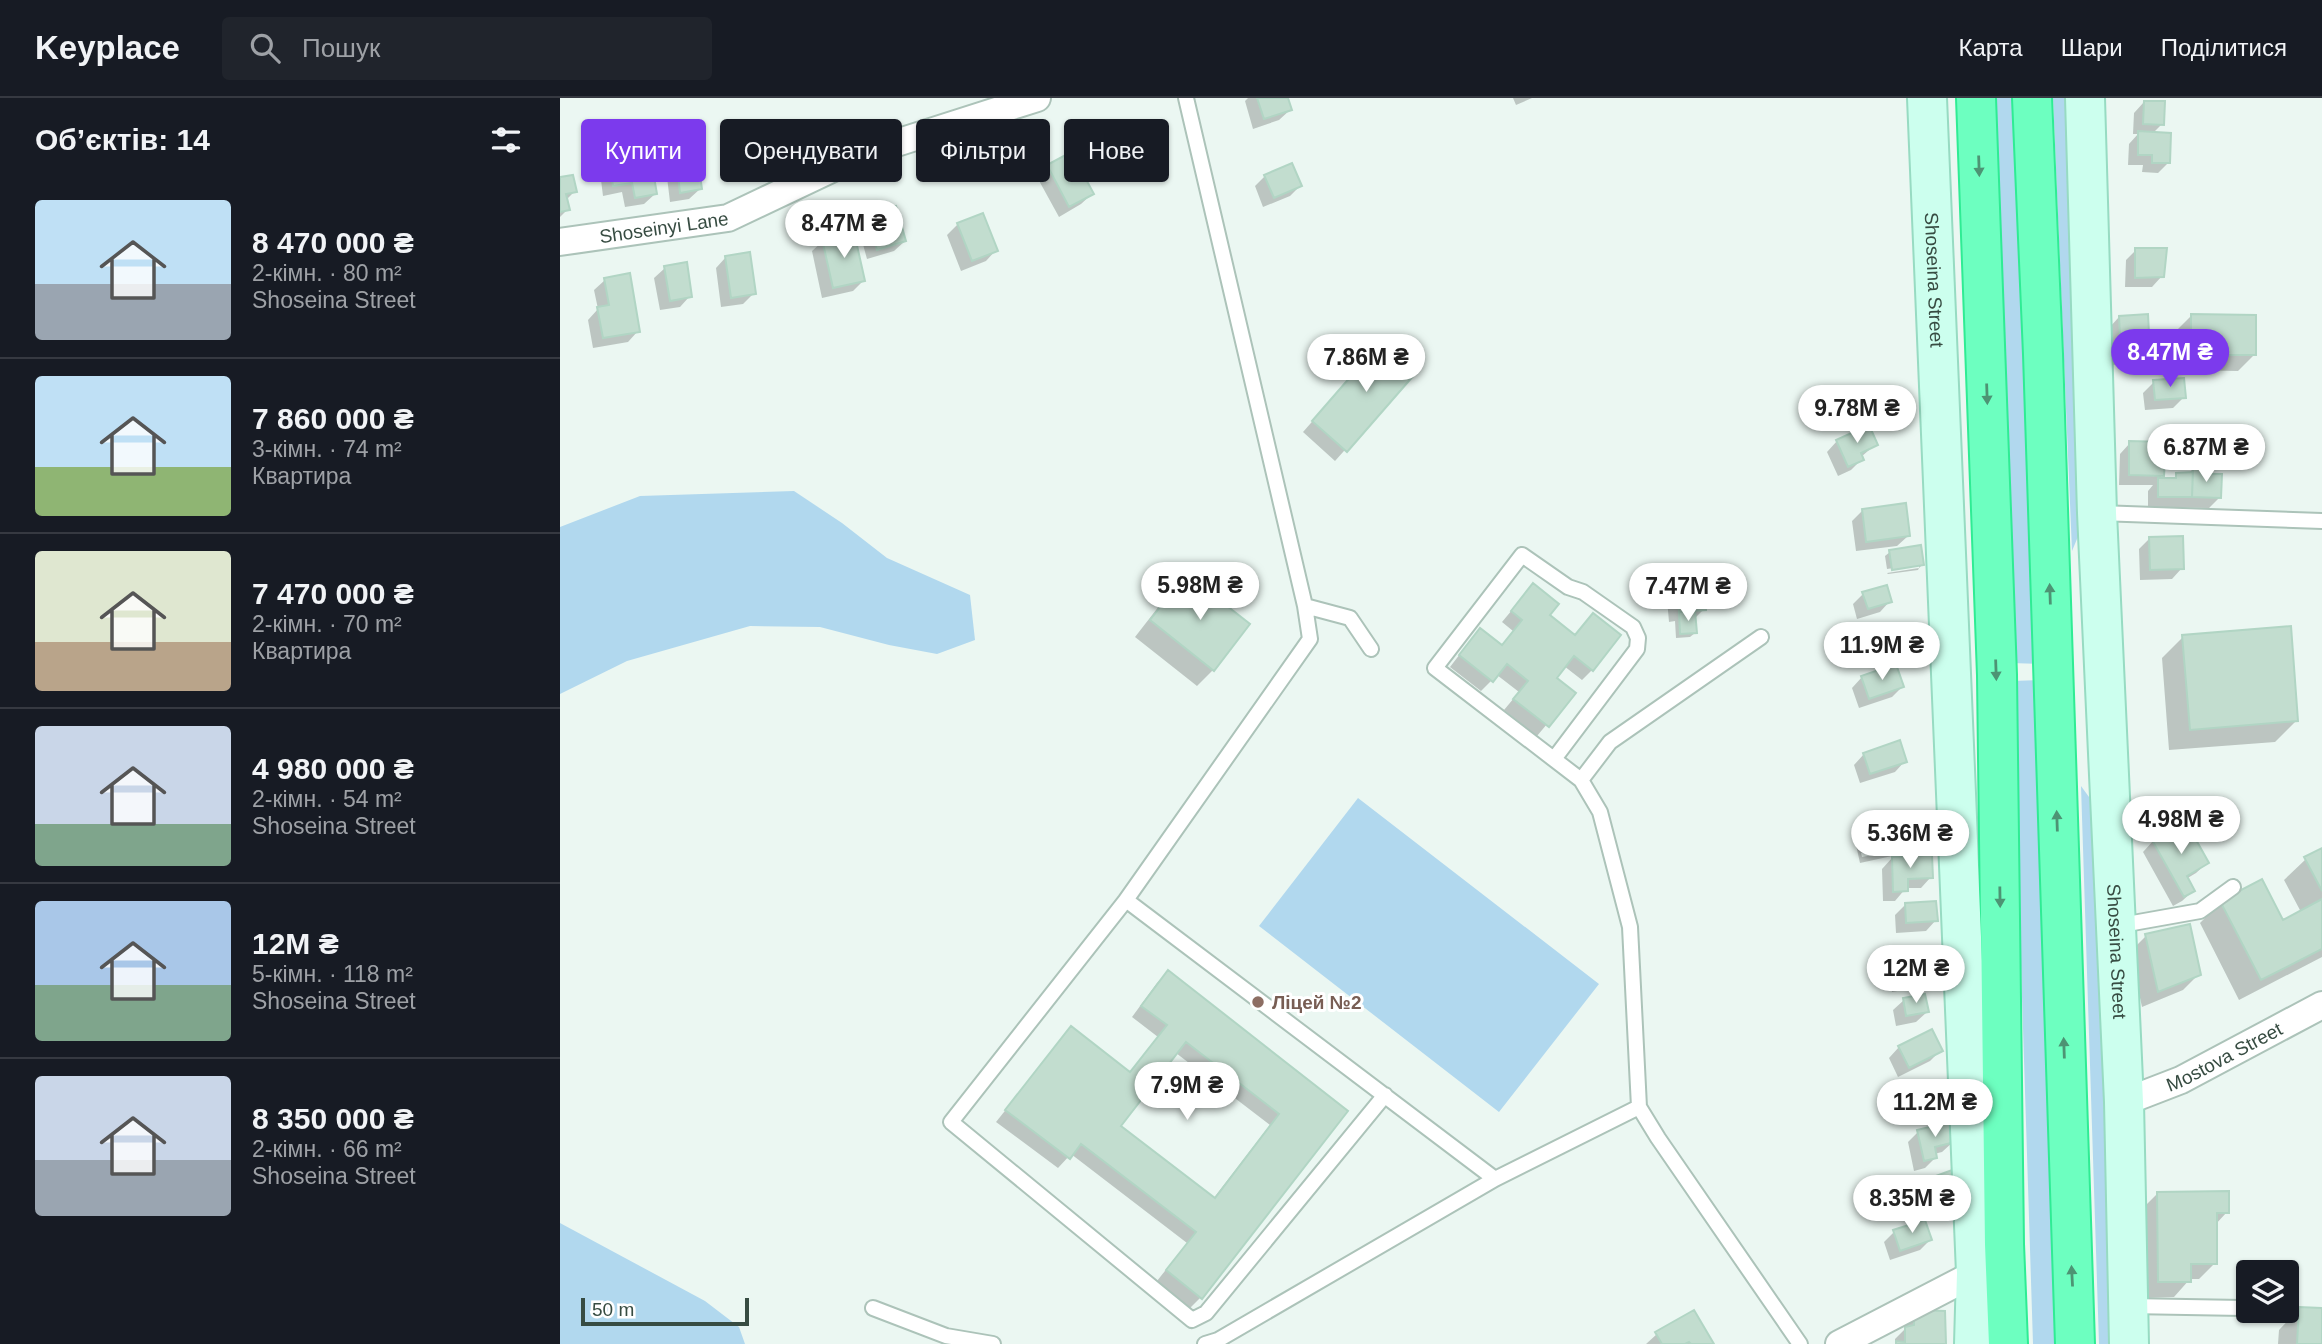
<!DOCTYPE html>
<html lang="uk">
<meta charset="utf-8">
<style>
:root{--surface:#171b24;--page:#20242c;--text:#f1f3f6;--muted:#9ea1a6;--line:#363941;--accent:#7c3aed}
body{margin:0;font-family:Arial,sans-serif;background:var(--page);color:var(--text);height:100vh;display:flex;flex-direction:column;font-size:26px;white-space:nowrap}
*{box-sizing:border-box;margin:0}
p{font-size:23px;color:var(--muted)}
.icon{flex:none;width:38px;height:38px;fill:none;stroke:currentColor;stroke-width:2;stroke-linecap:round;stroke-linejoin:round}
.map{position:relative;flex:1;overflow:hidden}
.details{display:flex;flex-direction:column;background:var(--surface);width:560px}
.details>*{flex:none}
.guide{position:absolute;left:21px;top:21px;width:665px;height:63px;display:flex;gap:14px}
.fabs{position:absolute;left:1676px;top:1162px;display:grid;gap:14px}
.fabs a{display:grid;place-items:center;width:63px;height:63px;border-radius:7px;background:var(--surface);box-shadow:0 2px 5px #0004;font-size:35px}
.scale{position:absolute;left:21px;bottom:18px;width:168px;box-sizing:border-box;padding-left:7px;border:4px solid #374c42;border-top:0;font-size:19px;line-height:24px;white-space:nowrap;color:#374c42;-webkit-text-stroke:5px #fff;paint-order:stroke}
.price{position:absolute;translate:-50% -60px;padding:0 16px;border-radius:24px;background:#fff;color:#222;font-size:23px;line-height:46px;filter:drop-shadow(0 2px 4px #0008)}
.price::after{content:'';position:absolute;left:50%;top:42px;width:21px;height:16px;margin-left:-10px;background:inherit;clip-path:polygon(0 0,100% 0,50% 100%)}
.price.current{background:var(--accent);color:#fff}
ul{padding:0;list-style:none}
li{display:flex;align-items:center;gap:21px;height:175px;padding:0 35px}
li+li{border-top:2px solid var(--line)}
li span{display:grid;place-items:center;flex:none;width:196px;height:140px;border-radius:7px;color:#555}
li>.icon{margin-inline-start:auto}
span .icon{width:84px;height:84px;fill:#fffc;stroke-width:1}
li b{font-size:30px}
h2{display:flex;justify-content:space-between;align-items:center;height:84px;padding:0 35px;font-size:30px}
.tag{padding:0 24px;border-radius:7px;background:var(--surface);box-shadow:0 2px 5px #0004;font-size:24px;line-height:63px}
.tag.current{background:var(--accent);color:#fff}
header{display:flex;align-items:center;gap:42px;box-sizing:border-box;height:98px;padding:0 35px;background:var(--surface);border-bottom:2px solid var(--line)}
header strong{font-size:33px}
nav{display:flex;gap:38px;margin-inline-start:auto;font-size:24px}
.search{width:490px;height:63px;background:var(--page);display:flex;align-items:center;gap:18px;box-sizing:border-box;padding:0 24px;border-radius:7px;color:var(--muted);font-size:26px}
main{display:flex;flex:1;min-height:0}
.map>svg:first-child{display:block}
.green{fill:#b1d8ee}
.shadow{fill:#0003;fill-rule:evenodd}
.building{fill:#c2ddcf;stroke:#b1d5c4;stroke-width:2;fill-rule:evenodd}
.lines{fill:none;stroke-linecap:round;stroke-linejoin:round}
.lane-casing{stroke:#acc3b9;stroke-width:18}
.street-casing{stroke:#acc3b9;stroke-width:30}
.secondary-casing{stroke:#97dbc2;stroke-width:42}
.highway-casing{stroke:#2fec94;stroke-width:42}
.lane{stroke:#fff;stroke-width:14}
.street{stroke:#fff;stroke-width:26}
.secondary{stroke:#cfe;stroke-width:38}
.highway{stroke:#6dffc0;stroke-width:38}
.oneway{fill:#4d9474}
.education-dot{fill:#8d6e63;stroke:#fff;stroke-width:2.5}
.labels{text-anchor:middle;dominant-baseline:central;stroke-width:6;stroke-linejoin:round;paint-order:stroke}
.street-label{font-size:19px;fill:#374c42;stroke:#fff}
.education-label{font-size:19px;font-weight:bold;fill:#785e54;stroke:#fff;text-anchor:start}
</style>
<header>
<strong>Keyplace</strong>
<div class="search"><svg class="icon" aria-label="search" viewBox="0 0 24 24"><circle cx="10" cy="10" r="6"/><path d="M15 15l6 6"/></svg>Пошук</div>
<nav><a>Карта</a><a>Шари</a><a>Поділитися</a></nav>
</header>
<main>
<section class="details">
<h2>Об’єктів: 14<svg class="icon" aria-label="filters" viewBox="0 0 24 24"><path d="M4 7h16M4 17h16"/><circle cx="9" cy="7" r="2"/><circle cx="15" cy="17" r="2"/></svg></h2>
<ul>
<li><span style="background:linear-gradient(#bfe0f5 60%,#9aa5b1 0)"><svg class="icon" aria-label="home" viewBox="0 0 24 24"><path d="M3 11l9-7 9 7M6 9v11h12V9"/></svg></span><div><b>8 470 000 ₴</b><p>2-кімн. · 80 m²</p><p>Shoseina Street</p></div></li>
<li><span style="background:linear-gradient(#bfe0f5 65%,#8fb573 0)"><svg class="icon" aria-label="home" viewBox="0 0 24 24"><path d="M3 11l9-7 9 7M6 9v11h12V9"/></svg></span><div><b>7 860 000 ₴</b><p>3-кімн. · 74 m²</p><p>Квартира</p></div></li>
<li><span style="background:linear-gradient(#dfe7d0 65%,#b9a48a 0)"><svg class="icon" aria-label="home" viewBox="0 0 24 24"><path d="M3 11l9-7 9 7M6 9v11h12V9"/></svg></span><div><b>7 470 000 ₴</b><p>2-кімн. · 70 m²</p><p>Квартира</p></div></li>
<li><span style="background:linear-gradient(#c9d6e8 70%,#7fa58c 0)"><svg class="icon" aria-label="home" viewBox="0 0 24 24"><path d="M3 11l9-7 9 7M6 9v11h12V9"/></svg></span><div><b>4 980 000 ₴</b><p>2-кімн. · 54 m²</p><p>Shoseina Street</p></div></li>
<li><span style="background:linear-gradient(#a9c7e8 60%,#7fa58c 0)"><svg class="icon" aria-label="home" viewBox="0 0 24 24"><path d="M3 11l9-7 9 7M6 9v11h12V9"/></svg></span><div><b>12M ₴</b><p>5-кімн. · 118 m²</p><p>Shoseina Street</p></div></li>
<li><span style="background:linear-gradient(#c9d6e8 60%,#9aa5b1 0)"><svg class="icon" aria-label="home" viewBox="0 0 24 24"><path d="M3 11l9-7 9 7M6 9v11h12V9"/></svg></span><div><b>8 350 000 ₴</b><p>2-кімн. · 66 m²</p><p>Shoseina Street</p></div></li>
</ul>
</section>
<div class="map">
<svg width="1762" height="1246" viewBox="0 0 1762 1246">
<rect width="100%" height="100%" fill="#ebf7f2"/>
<!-- green -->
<path class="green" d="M1429,0H1457L1481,566L1451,565Z
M1493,0H1513L1529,412L1512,453Z
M234,393L282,425L327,460L410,497L415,542L377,556L329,547L260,529L190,528L67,563L0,596V429L80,398Z
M1482,582L1503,1246H1473L1452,583Z
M1521,688L1537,710L1558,1246H1539Z
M798,700L1039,886L939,1014L699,828Z
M0,1125L145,1203L179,1229L185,1246H0Z"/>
<!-- shadow -->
<path class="shadow" d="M688,0H726L730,12L719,22L693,31L685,3Z
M953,0H972L956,7Z
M1584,4L1602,26L1592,36L1608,65L1598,75L1582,74L1583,67H1568L1569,46L1578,36H1573L1574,15Z
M488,68L532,96L521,106L499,119L477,79Z
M118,69L140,91L129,101L110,104L107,79Z
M51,71L95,96L84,106L65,109L62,94L43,98L41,82Z
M705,78L740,88L730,98L703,109L695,88Z
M0,81L15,93L6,102L8,111L0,119Z
M308,118L345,143L334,153L307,161L298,128Z
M398,126L436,152L426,163L401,173L387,137Z
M263,143L303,183L293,193L262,200L252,153Z
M1576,152L1602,178L1592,189H1565L1566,162Z
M166,159L194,195L183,206L161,209L156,170Z
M105,170L130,198L120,209L100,212L94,180Z
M45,182L78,233L68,244L33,250L28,222L38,211L34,192Z
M1631,218L1694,257L1678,273L1615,272V234Z
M1559,219L1588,255L1578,265L1551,267L1549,230Z
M816,251L859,269L775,363L743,334Z
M1594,284L1624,299L1613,310L1585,312L1583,295Z
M1277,343L1316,346L1301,359L1302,361L1291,372L1278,378L1267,354Z
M1570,345L1603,377L1597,382H1612L1617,377L1628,376L1634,370L1643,377L1660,399L1649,410L1588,409V393L1593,387H1559L1560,356Z
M1303,412L1348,438L1337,448L1296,453L1292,423Z
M1590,440L1622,470L1612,481L1580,482L1579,451Z
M1330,454L1362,467L1359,470V466L1327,471L1325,458Z
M1359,470L1358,472L1328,476L1327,475Z
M626,478L653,572L637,588L575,539L610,494Z
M1116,479L1144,511L1134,521L1135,535L1130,539L1116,540L1115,523L1109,524L1106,490Z
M973,487L988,517L1014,538L1033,517L1032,572L1022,582L1004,568L994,580L1013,595L977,638L944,612L959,594L937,577L921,593L890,569L910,543L941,548L953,533L942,524Z
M1303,496L1330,503L1320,514L1297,521L1293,506Z
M1623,539L1736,623L1715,644L1609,652L1602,560Z
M1302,579L1342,589L1332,599L1299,610L1292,590Z
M1304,656L1345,663L1335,674L1300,685L1294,667Z
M1307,737L1343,748L1332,758L1300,765L1296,747ZM1333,749V753L1302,759L1301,755Z
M1593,743L1647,765L1636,775L1626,781L1633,793L1622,803L1613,808L1583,754Z
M1762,752V859L1679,902L1640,825L1661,804L1722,824L1741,814L1724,782L1746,761Z
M1332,760L1371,779L1361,790H1346L1335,803H1323L1322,771Z
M1345,807L1376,822L1366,833L1336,835L1335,817Z
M1586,838L1639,876L1623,892L1582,909L1570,854Z
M1339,864L1370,878L1359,889L1332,894L1328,875Z
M608,874L786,1014L641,1199L630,1210L597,1183L627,1145L511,1056L498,1070L436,1024L511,930L569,975L598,939L572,919L597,885ZM616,955L710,1027L653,1101L559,1028Z
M1344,902L1367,914L1356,924L1336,928L1333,912Z
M1339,949L1381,952L1370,963L1338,979L1329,960Z
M1358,1034L1393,1044L1382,1054L1374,1056L1375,1060L1365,1070L1354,1073L1348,1044Z
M1371,1082L1394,1083L1389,1088L1370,1096L1366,1087Z
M1597,1096L1667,1114L1655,1127V1165L1639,1181H1630L1614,1199L1583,1200L1581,1112Z
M1334,1134L1370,1142L1360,1152L1330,1162L1324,1144Z
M1740,1210L1762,1211V1246H1718L1719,1232Z
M1355,1214L1385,1246H1335V1241L1344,1232L1345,1225Z
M1097,1236L1152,1246H1086Z"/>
<!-- building -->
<path class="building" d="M697,0H728L732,12L704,21Z
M1584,3H1605L1604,27L1583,26Z
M1578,33L1611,35L1610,65H1592V57H1578Z
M511,54L534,96L509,109L487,67Z
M91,62L97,96L75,100L72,85L53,88L50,70Z
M138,64L142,91L120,95L117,67Z
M732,65L742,88L714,100L704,77Z
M13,77L17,94L6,96L10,112L0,114V79Z
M336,108L346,143L317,152L307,116Z
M423,115L438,153L412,163L397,125Z
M294,134L305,183L273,190L262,141Z
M1575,150H1607L1604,179L1575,180Z
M190,154L196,196L171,200L165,158Z
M127,164L132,199L110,203L104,168Z
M70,175L80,234L43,240L37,209L49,207L44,180Z
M1588,216L1590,256L1561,258L1559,218Z
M1631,216L1696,217V257H1631Z
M826,238L861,269L787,354L752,323Z
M1624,280L1626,300L1595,302L1593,282Z
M1309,327L1318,347L1301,355L1304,362L1288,369L1276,342Z
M1569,343L1606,344L1604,378L1569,377Z
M1633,368H1645V376H1662L1661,400L1632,399Z
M1633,374L1632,399H1598V380H1616V375Z
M1346,405L1350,438L1306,444L1302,411Z
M1623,438L1624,471L1590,472L1589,439Z
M1361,447L1364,467L1332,472L1329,452Z
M1143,475L1146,512L1119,514L1116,478Z
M626,476L690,526L654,573L590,522Z
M973,485L999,506L990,517L1015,537L1033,515L1061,537L1033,573L1014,558L997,580L1016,595L989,629L953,601L968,583L947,566L933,584L899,557L920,530L942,547L962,522L951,513Z
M1327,487L1332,504L1308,511L1302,494Z
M1135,513L1137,535L1120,536L1119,514Z
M1731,528L1738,623L1630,632L1622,537Z
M1336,566L1344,589L1309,601L1301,578Z
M1340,642L1347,664L1310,676L1303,655Z
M1626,724L1649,765L1627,778L1635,793L1624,799L1592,742Z
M1340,728L1344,748L1310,755L1306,735Z
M1762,750V793L1744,759Z
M1372,757L1373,780L1348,781V793L1333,794L1332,759Z
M1702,781L1723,822L1762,801V851L1701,882L1660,803Z
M1376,803L1378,823L1346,825L1345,805Z
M1630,826L1641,877L1598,894L1585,836Z
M1367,857L1371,879L1342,885L1338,863Z
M608,872L788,1013L642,1201L606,1172L636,1134L521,1046L510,1061L445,1012L511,928L570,974L607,927L581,908ZM626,944L719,1016L655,1100L561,1028Z
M1365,896L1369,914L1346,918L1343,900Z
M1372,931L1383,953L1349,970L1338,948Z
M1391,1024L1395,1044L1375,1049L1377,1060L1364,1063L1357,1032Z
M1392,1072L1396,1084L1374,1092L1370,1080Z
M1669,1093V1115H1657V1166H1631V1184H1598L1597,1094Z
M1365,1122L1372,1142L1340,1153L1333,1132Z
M1739,1209L1762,1210V1246H1737Z
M1134,1212L1154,1246H1131L1129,1244L1125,1246H1102L1095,1234Z
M1354,1212L1385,1213L1386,1246H1336V1243L1345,1244V1229L1354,1227Z"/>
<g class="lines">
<!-- lane casing -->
<g class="lane-casing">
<path id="lane" d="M626,0L745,508L790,520L811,551
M1539,415L1762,423
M994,661L1077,551L1078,540L1073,529L1023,494L1008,489L962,457L875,570L1021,682L1040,714L1070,829L1079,1009L1098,1040L1240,1246
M1021,682L1050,644L1201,539
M566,802L750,541L745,508
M1556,828L1640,813L1673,789
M825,997L646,1215L632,1222L391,1024L566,802L935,1081
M1569,1208L1683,1210
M313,1210L386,1238L433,1246
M645,1246L658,1242L935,1081L1079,1009"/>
</g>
<!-- street casing -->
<g class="street-casing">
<g id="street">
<path id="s1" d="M0,144L168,120L305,55L477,0"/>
<path id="s2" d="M1564,1004L1621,982L1762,907"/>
<path d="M1279,1246L1416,1175"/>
</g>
</g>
<!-- secondary casing -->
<g class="secondary-casing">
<g id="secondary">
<path id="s3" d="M1367,0L1416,1175L1414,1246"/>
<path id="s4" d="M1525,0L1537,415L1564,1004L1569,1246"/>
</g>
</g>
<!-- highway casing -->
<g class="highway-casing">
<path id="highway" d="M1416,0L1437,577L1444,1146L1448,1246
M1472,0L1483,256L1515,1246"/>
</g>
<!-- lane -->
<use href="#lane" class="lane"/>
<!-- street -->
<use href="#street" class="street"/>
<!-- secondary -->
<use href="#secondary" class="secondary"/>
<!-- highway -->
<use href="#highway" class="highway"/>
</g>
<!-- one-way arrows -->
<defs><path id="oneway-solid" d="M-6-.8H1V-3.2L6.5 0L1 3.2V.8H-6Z" transform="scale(1.75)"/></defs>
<g class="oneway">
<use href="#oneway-solid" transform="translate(1419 68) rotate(88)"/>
<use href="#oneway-solid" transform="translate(1427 296) rotate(88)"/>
<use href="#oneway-solid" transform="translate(1490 496) rotate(-92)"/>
<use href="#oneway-solid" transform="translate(1436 572) rotate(88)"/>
<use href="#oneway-solid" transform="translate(1497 723) rotate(-92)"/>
<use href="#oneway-solid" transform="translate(1440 799) rotate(89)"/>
<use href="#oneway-solid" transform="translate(1504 950) rotate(-92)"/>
<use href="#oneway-solid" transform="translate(1512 1178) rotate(-93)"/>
</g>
<!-- markers -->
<circle class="education-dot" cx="698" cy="904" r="7"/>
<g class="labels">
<!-- street labels -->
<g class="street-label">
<text stroke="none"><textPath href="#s1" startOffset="105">Shoseinyi Lane</textPath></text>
<text stroke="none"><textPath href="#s3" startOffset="182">Shoseina Street</textPath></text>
<text stroke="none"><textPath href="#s4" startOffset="854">Shoseina Street</textPath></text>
<text stroke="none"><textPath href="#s2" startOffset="110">Mostova Street</textPath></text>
</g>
<!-- education labels -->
<g class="education-label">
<text x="712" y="904">Ліцей №2</text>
</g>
</g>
</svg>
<div class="fabs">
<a><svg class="icon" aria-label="layers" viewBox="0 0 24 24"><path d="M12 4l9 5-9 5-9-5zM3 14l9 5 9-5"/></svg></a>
</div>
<div class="scale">50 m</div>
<b class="price" style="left:284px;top:162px">8.47M ₴</b>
<b class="price current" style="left:1610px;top:291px">8.47M ₴</b>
<b class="price" style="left:806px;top:296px">7.86M ₴</b>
<b class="price" style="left:1297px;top:347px">9.78M ₴</b>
<b class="price" style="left:1646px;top:386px">6.87M ₴</b>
<b class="price" style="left:640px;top:524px">5.98M ₴</b>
<b class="price" style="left:1128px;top:525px">7.47M ₴</b>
<b class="price" style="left:1322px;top:584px">11.9M ₴</b>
<b class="price" style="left:1621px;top:758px">4.98M ₴</b>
<b class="price" style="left:1350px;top:772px">5.36M ₴</b>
<b class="price" style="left:1356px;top:907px">12M ₴</b>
<b class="price" style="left:627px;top:1024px">7.9M ₴</b>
<b class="price" style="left:1375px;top:1041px">11.2M ₴</b>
<b class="price" style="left:1352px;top:1137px">8.35M ₴</b>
<div class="guide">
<a class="tag current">Купити</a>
<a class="tag">Орендувати</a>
<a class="tag">Фільтри</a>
<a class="tag">Нове</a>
</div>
</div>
</main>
